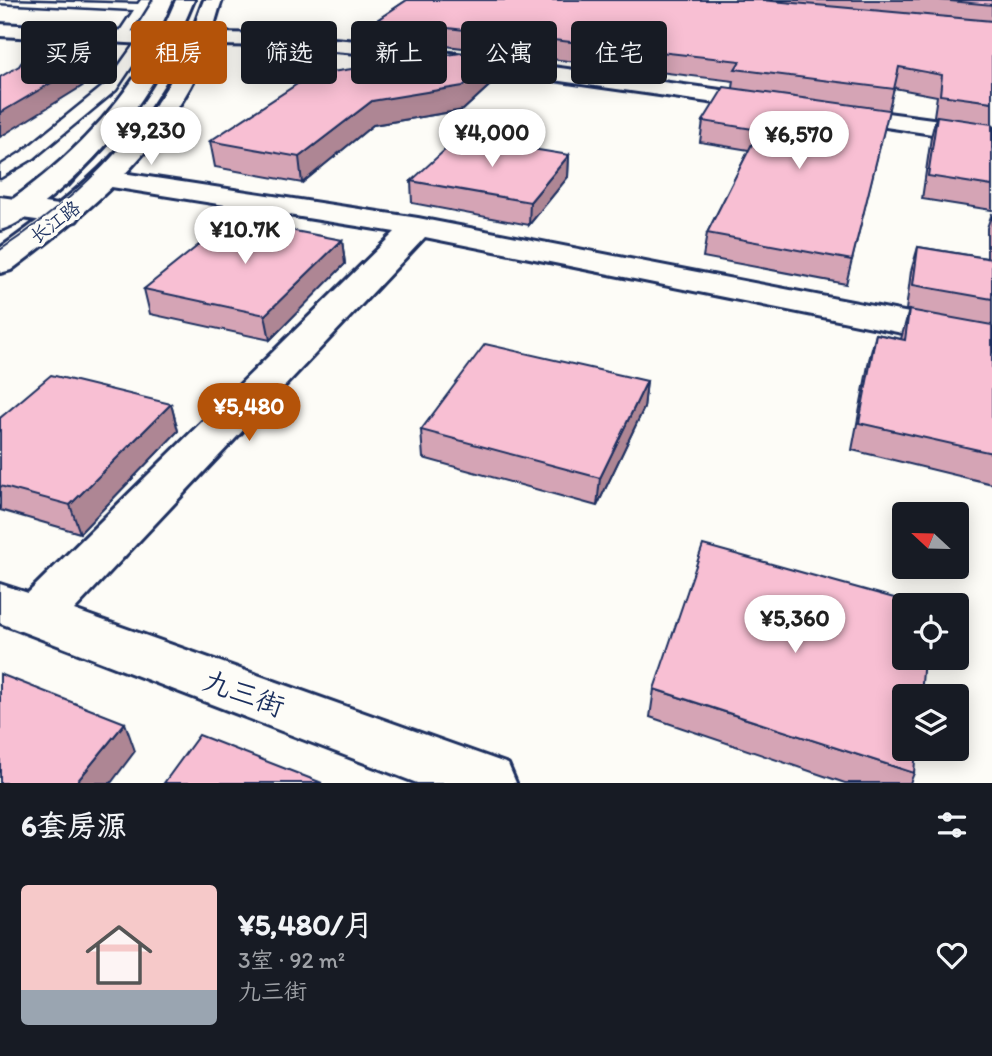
<!DOCTYPE html>
<html lang="zh">
<meta charset="utf-8">
<style>
:root{--surface:#171b24;--page:#242831;--text:#f1f3f6;--muted:#9ea1a6;--line:#363941;--accent:#b45309}
body{margin:0;font-family:Itim,"LXGW WenKai TC",sans-serif;background:var(--page);color:var(--text);height:100vh;display:flex;flex-direction:column;font-size:26px;white-space:nowrap}
*{box-sizing:border-box;margin:0}
p{font-size:23px;color:var(--muted)}
.icon{flex:none;width:38px;height:38px;fill:none;stroke:currentColor;stroke-width:2;stroke-linecap:round;stroke-linejoin:round}
.map{position:relative;height:783px;overflow:hidden}
.panel{display:flex;flex-direction:column;background:var(--surface);flex:1}
.panel>*{flex:none}
.banner{position:absolute;left:21px;top:21px;width:950px;height:63px;display:flex;gap:14px}
.needle{width:46px;rotate:292deg}
.controls{position:absolute;left:892px;top:502px;display:grid;gap:14px}
.controls a{display:grid;place-items:center;width:77px;height:77px;border-radius:7px;background:var(--surface);box-shadow:0 4px 18px #0003;font-size:35px}
.price{position:absolute;translate:-50% -60px;padding:0 16px;border-radius:24px;background:#fff;color:#222;font-size:23px;line-height:46px;filter:drop-shadow(0 2px 4px #0008)}
.price::after{content:'';position:absolute;left:50%;top:42px;width:21px;height:16px;margin-left:-10px;background:inherit;clip-path:polygon(0 0,100% 0,50% 100%)}
.price.current{background:var(--accent);color:#fff}
ul{padding:0;list-style:none}
li{display:flex;align-items:center;gap:21px;height:175px;padding:0 21px}
li+li{border-top:2px solid var(--line)}
li span{display:grid;place-items:center;flex:none;width:196px;height:140px;border-radius:7px;color:#555}
li>.icon{margin-inline-start:auto}
span .icon{width:84px;height:84px;fill:#fffc;stroke-width:1}
li b{font-size:30px}
h2{display:flex;justify-content:space-between;align-items:center;height:84px;padding:0 21px;font-size:30px}
.chip{padding:0 24px;border-radius:7px;background:var(--surface);box-shadow:0 4px 18px #0003;font-size:24px;line-height:63px}
.chip.current{background:var(--accent);color:#fff}
.map>svg:first-child{display:block}
.lines{fill:none;stroke-linecap:round;stroke-linejoin:round}
.service-casing{stroke:#1b2f5e;stroke-width:5}
.minor-casing{stroke:#1b2f5e;stroke-width:6}
.secondary-casing{stroke:#1b2f5e;stroke-width:6}
.service{fill:#fdfcf7;fill-rule:evenodd}
.minor{fill:#fdfcf7;fill-rule:evenodd}
.secondary{fill:#fdfcf7;fill-rule:evenodd}
.tram{stroke:#1b2f5e;stroke-width:2}
.wall{fill:#d5a4b5;stroke:#1b2f5e;stroke-width:2}
.shaded-wall{fill:#ae8694;stroke:#1b2f5e;stroke-width:2}
.building{fill:#f8bfd3;stroke:#1b2f5e;stroke-width:2}
.labels{text-anchor:middle;dominant-baseline:central;stroke-width:7;stroke-linejoin:round;paint-order:stroke}
.far-street-label{font-size:19px;fill:#1b2f5e;stroke:#fdfcf7}
.near-street-label{font-size:28px;fill:#1b2f5e;stroke:#fdfcf7}
</style>
<div class="map">
<svg width="992" height="783" viewBox="0 0 992 783">
<rect width="100%" height="100%" fill="#fdfcf7"/>
<filter id="ink" filterUnits="userSpaceOnUse"><feTurbulence type="fractalNoise" baseFrequency=".0143" numOctaves="2"/><feDisplacementMap in="SourceGraphic" scale="14" xChannelSelector="R" yChannelSelector="G"/><feConvolveMatrix kernelMatrix="1 2 1 2 8 2 1 2 1" color-interpolation-filters="sRGB"/></filter>
<g filter="url(#ink)">
<g class="lines">
<!-- service casing -->
<g class="service-casing">
<path id="service" d="M0,0L138,4L141,0H151L126,40L122,41L116,37L134,10L0,3Z
M145,34L151,38L116,90L34,158L0,178V166L22,152L106,84L141,35Z"/>
</g>
<!-- minor casing -->
<g class="minor-casing">
<path id="minor" d="M0,24L145,32L272,34L370,42L772,97L780,99L784,104L780,109L772,111L370,54L272,46L145,44L0,36Z
M835,106L992,127V143L826,118L823,113L826,108Z
M109,171L418,218L992,329V351L425,237L74,610L508,764L516,783H417L0,623V584L28,593L395,232L99,185L95,179L99,173Z
M0,197L66,206L76,209L81,215L76,221L66,224L0,215Z"/>
</g>
<!-- secondary casing -->
<g class="secondary-casing">
<path id="secondary" d="M176,0H194C160,83 116,146 45,202C31,213 17,226 0,230V208C58,169 111,118 147,58C159,40 167,20 176,0Z
M204,0H222C213,24 210,49 198,72C156,157 86,214 11,270L0,273V248C69,199 136,146 177,70C189,48 194,23 204,0Z"/>
</g>
<!-- service -->
<use href="#service" class="service"/>
<!-- minor -->
<use href="#minor" class="minor"/>
<!-- secondary -->
<use href="#secondary" class="secondary"/>
<!-- tram -->
<path class="tram" d="M69,187L109,143
M0,250C92,189 170,108 202,0"/>
</g>
<!-- wall -->
<path class="wall" d="M407,0H992V210L922,199L931,137L936,117L934,116L937,96L894,88L846,284L703,257L707,233L749,150L700,142L703,121L733,88L734,81L493,52L501,75L463,110L373,125L302,183L215,167L210,141L480,50L378,38L377,20Z
M569,155L568,177L529,225L412,203L411,181Z
M992,213V484L852,450L869,360L876,334L901,339L909,310H906L911,271L918,247L987,258V228Z
M342,240L345,264L270,340L150,314L144,289Z
M647,381L644,408L597,506L423,458L421,430Z
M171,404L178,431L80,533L0,510V418Z
M654,689L914,773L910,783H845L650,717Z"/>
<!-- shaded-wall -->
<path class="shaded-wall" d="M93,26L98,44L82,76L84,85L0,137V113L76,60Z
M501,53V75L463,110L373,125L302,183L299,157L372,101Z
M569,155L568,177L529,225L530,202Z
M342,240L345,264L270,340L265,315Z
M647,381L644,408L597,506L600,478Z
M171,404L178,431L80,533L70,505Z
M125,723L135,751L111,783H76Z"/>
<!-- building -->
<path class="building" d="M407,0H761L992,21V102L940,95L942,75L899,67L894,89L735,69L740,61L377,20Z
M939,0H992V5Z
M93,26L76,60L80,66L0,113V77L19,66L45,28Z
M481,50L501,53L463,86L372,101L299,157L210,141L311,75Z
M724,87L889,110L852,260L707,233L759,130L703,121Z
M937,116L992,124V186L928,176Z
M459,137L569,155L530,202L411,181Z
M231,219L342,240L265,315L144,289Z
M918,247L992,259V299L913,285Z
M909,310L992,325V453L859,423L876,334L905,340Z
M485,344L647,381L600,478L421,430Z
M51,375L171,404L70,505L0,486V418Z
M703,545L923,606H905V658H924L921,696H905V749H916L914,773L654,689Z
M0,674L125,723L76,783H0Z
M199,735L322,783H164Z"/>
</g>
<g class="labels">
<!-- far-street labels -->
<g class="far-street-label">
<text transform="translate(55 222) rotate(-37)">长江路</text>
</g>
<!-- near-street labels -->
<g class="near-street-label">
<text transform="translate(244 693) rotate(20)">九三街</text>
</g>
</g>
</svg>
<div class="controls">
<a><svg class="needle" viewBox="-14 -14 28 28"><path d="M0-13l5 13h-10z" fill="#e53935"/><path d="M0 13l5-13h-10z" fill="#9ea1a6"/></svg></a>
<a><svg class="icon" aria-label="locate" viewBox="0 0 24 24"><circle cx="12" cy="12" r="6"/><path d="M12 2v4M12 18v4M2 12h4M18 12h4"/></svg></a>
<a><svg class="icon" aria-label="layers" viewBox="0 0 24 24"><path d="M12 4l9 5-9 5-9-5zM3 14l9 5 9-5"/></svg></a>
</div>
<b class="price" style="left:151px;top:167px">¥9,230</b>
<b class="price" style="left:492px;top:169px">¥4,000</b>
<b class="price" style="left:799px;top:171px">¥6,570</b>
<b class="price" style="left:245px;top:266px">¥10.7K</b>
<b class="price current" style="left:249px;top:443px">¥5,480</b>
<b class="price" style="left:795px;top:655px">¥5,360</b>
<div class="banner">
<a class="chip">买房</a>
<a class="chip current">租房</a>
<a class="chip">筛选</a>
<a class="chip">新上</a>
<a class="chip">公寓</a>
<a class="chip">住宅</a>
</div>
</div>
<section class="panel">
<h2>6套房源<svg class="icon" aria-label="filters" viewBox="0 0 24 24"><path d="M4 7h16M4 17h16"/><circle cx="9" cy="7" r="2"/><circle cx="15" cy="17" r="2"/></svg></h2>
<ul>
<li><span style="background:linear-gradient(#f6c9c9 75%,#9aa5b1 0)"><svg class="icon" aria-label="home" viewBox="0 0 24 24"><path d="M3 11l9-7 9 7M6 9v11h12V9"/></svg></span><div><b>¥5,480/月</b><p>3室 · 92 m²</p><p>九三街</p></div><svg class="icon" aria-label="heart" viewBox="0 0 24 24"><path d="M12 20l-8-8c-3-5 5-10 8-4 3-6 11-1 8 4z"/></svg></li>
</ul>
</section>
